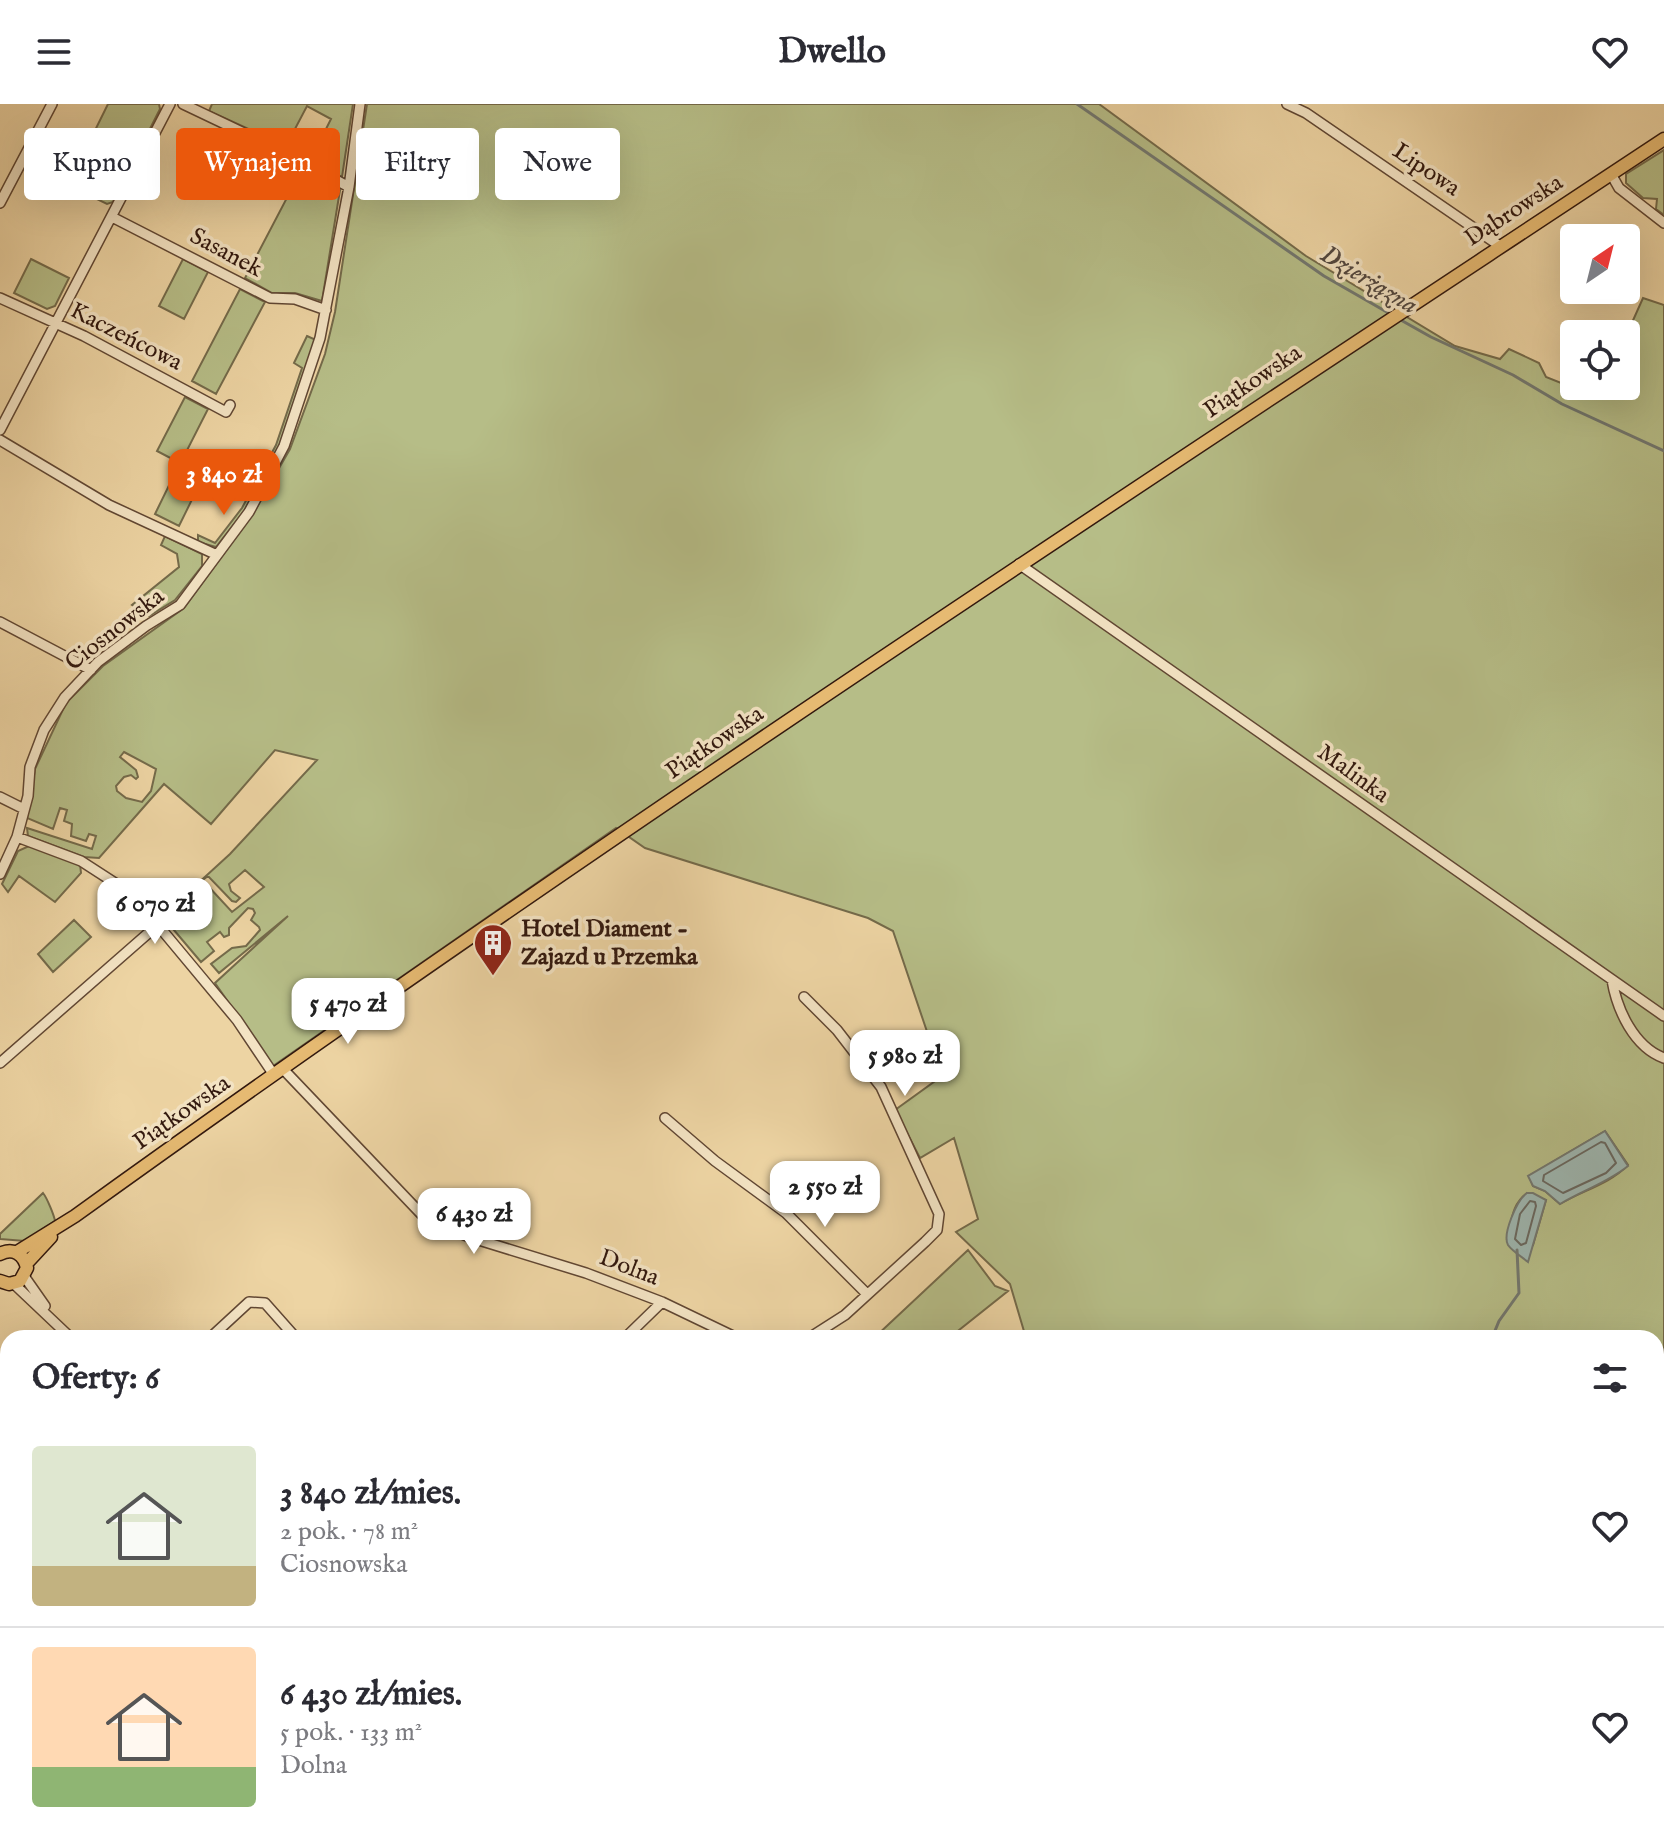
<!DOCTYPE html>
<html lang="pl">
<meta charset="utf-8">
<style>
:root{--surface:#fff;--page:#f7f7f7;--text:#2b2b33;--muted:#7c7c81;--line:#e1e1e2;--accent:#ea580c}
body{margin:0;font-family:"IM FELL English",serif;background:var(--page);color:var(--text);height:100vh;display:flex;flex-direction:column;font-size:30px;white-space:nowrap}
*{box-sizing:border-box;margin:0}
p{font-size:26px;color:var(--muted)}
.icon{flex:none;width:44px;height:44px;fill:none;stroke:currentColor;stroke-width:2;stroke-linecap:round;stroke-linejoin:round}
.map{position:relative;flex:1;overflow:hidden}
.details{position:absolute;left:0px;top:1226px;width:1664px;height:514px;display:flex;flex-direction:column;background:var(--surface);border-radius:24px 24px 0 0;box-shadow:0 8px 32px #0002}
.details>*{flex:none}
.hud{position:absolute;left:24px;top:24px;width:800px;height:72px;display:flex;gap:16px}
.needle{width:52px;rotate:35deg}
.fabs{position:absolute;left:1560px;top:120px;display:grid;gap:16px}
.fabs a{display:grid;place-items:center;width:80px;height:80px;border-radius:8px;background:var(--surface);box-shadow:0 8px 32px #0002;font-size:40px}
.price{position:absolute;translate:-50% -68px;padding:0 18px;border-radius:16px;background:#fff;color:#222;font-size:26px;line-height:52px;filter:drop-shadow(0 2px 4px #0008)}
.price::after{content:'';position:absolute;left:50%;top:48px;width:24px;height:18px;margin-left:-12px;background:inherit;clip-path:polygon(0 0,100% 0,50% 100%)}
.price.current{background:var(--accent);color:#fff}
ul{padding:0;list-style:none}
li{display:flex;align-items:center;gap:24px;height:200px;padding:0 32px}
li+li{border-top:2px solid var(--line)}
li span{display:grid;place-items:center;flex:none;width:224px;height:160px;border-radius:8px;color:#555}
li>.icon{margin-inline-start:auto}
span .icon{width:96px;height:96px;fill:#fffc;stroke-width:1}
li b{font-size:34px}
h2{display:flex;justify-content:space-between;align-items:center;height:96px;padding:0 32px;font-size:34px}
.chip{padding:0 28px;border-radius:8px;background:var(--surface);box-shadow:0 8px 32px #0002;font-size:28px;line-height:72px}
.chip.current{background:var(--accent);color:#fff}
header{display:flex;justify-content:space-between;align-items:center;height:104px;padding:0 32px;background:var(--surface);font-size:36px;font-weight:700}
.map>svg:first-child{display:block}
.green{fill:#b6bd87;stroke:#746a4a;stroke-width:2;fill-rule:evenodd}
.water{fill:#9db6b0;stroke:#72776f;stroke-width:2}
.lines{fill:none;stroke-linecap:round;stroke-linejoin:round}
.shore{stroke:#68675f;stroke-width:2}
.stream{stroke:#72776f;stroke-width:3}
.minor-casing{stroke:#614733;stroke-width:12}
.major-casing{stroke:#32180e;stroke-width:15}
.minor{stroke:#f3e3c3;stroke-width:9}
.major{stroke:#e6ba72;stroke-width:12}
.labels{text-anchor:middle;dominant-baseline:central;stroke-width:7;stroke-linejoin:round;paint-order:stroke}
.street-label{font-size:24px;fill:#32180e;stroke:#f3e3c3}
.poi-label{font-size:24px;font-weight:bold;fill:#32180e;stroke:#f3e3c3;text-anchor:start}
.water-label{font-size:26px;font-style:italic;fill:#52473f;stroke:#f3e3c3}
</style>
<header><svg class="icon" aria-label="menu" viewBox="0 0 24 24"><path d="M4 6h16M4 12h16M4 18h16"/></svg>Dwello<svg class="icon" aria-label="heart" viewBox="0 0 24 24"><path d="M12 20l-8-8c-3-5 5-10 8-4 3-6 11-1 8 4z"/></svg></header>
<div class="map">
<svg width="1664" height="1739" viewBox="0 0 1664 1739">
<rect width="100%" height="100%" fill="#edd4a3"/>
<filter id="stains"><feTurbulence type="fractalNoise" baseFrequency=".0025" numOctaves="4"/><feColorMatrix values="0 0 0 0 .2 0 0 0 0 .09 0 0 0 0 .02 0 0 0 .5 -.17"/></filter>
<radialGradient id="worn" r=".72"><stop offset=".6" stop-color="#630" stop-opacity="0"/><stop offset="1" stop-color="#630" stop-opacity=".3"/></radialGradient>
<!-- green -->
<path class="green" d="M108,0H159L160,5L113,98L107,100L68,81Z
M212,0H353L342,73L311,55L331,15L307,2L286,42L209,7Z
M367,0H1099L1306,152L1455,242L1500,255L1509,245L1539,259L1546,273L1566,281L1574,264V282H1626V232L1643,194L1664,201V1739H1656L1653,1732H1656V1234H1026L1010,1180L956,1128L978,1115L954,1034L920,1054L895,1006L942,972L893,827L868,814L645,744L616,724L273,962L215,879L288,812L219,869L211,860L232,844L246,842L260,826L259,823L251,816L255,809L253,805L248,804L229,824V831L224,833L220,828L207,838L214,847L201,858L168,819L208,782L232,808L264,783L245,766L229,780L231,787L240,794L236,798L232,797L208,772L195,782L230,750L317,656L275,646L211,720L164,680L99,754L84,753L28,732L27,724L92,745L96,732L89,730L86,737L71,732L72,720L64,717L67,706L60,704L53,725L27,714L35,665L66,599L103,562L184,504L252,411L290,345L325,250L335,208ZM124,648L156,665L151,687L142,698L126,694L117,687L116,682L124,673L131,671L136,675L138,673L136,666L120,653ZM1605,1027L1628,1061C1608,1081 1583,1086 1560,1100L1545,1087L1533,1082L1529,1072ZM1527,1089L1546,1096L1533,1141L1507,1135C1512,1117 1511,1101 1527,1089Z
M1664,46V111L1656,105L1657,95L1643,94L1626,79V70Z
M302,65L340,86L322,197L295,189H272L245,174Z
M31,155L69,174L55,202L47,205L14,189Z
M183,155L208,168L184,215L159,202Z
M240,185L265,198L216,290L192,277Z
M307,232L316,236L280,341L245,406L216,443L198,438V431L215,439L242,404L276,341L302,264L294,259Z
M185,293L208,305L181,358L204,371L179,422L155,410L180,359L157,347Z
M165,432L202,450V462L175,496L149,512L132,501L179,463L177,450L161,441Z
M29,742L80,760L81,769L55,798L19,772L8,788L2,780L18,747Z
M74,816L91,833L53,868L38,850Z
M43,1089C47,1094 54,1111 55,1117L25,1137L0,1135V1130Z
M968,1146L995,1182L1008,1187L949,1234H874Z
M268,1732H379L390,1739H261Z"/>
<!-- water -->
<path class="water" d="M1605,1027L1628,1062C1607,1079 1583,1086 1560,1100L1545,1087L1533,1082L1528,1072Z
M1527,1089H1533L1546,1096L1528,1158C1522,1153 1512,1147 1508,1141C1502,1130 1517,1096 1527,1089Z"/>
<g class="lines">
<!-- shore -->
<path class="shore" d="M1601,1038L1605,1039L1616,1059L1606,1069L1563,1089L1543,1077L1544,1071Z
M1530,1097L1535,1098L1536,1102L1526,1139L1521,1141L1515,1135L1520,1110Z"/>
<!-- stream -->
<path class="stream" d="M1077,0L1324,172L1392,211
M1399,215L1431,233L1513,271L1562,300L1664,347
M1492,1234L1499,1217L1519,1189L1517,1146"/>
<!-- minor casing -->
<g class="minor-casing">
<path id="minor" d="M183,0L292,52L349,83
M1287,0L1306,9L1500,142
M1611,70L1619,84L1664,119
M0,99L52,0
M112,113L270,194L295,195L326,206
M0,194L84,232L226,308L230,301
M0,326L170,0
M0,336L109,401L217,451
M1019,460L1664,912
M0,518L91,566
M0,693L24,705
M17,733L81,757L132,790L237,916L274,971
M0,770L17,733L28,692L30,663L44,626L65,593L98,558L146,522L180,501L249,408L284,342L320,234L349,83L360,0
M1612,876C1617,906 1634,943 1664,954
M804,893L837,926L881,983L939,1110L937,1126L925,1138L845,1211L809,1234
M0,959L193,790
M283,965L426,1115L469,1133L586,1169L662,1198L737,1234
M665,1014L715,1057L786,1109L866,1189
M24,1172L45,1202
M14,1180L71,1234
M210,1234L249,1198L265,1199L296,1234
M625,1234L662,1198
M0,1307L8,1298
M1656,1354L1664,1346
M0,1450L8,1440
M0,1547L8,1554
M0,1699L8,1705
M218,1732L225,1739
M389,1732L399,1739
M534,1732L540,1739
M1448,1732L1450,1739
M1646,1732L1649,1739
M64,1739L68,1732
M252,1739L259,1732
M567,1739L573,1732
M692,1739L699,1732
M1261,1739L1268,1732
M1484,1739L1505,1732"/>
</g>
<!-- major casing -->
<g class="major-casing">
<path id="major" d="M17,1148L75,1112C594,738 1130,388 1664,35
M0,1150C13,1143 24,1150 27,1164L20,1177L9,1180L0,1177
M26,1160L51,1133"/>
</g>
<!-- minor -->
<use href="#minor" class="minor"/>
<!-- major -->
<use href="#major" class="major"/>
</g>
<!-- icons -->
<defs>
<g id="building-pin" transform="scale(2)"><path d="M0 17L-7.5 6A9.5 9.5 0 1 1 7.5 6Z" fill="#8f2418" stroke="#f3e3c3"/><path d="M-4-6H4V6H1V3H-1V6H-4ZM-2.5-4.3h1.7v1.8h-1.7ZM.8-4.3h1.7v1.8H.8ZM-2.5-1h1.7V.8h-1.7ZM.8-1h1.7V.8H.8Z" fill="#fff"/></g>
</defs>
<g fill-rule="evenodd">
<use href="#building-pin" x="493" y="839"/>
</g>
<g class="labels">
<!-- street labels -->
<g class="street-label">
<text transform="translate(1426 66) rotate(34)">Lipowa</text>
<text transform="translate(1514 107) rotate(-33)">Dąbrowska</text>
<text transform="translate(226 149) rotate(28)">Sasanek</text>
<text transform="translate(126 233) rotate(27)">Kaczeńcowa</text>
<text transform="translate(1253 278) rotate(-34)">Piątkowska</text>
<text transform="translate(115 526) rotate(-38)">Ciosnowska</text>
<text transform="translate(715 639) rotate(-34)">Piątkowska</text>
<text transform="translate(1353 670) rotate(36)">Malinka</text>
<text transform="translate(182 1009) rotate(-35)">Piątkowska</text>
<text transform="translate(629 1164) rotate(21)">Dolna</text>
</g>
<!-- poi labels -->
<g class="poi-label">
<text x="521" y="825">Hotel Diament -<tspan x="521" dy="28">Zajazd u Przemka</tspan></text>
</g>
<!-- water labels -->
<g class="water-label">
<text transform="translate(1369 176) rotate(31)">Dzierżązna</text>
</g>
</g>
<rect width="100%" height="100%" filter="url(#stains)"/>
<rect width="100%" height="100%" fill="url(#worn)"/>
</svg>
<div class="fabs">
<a><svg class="needle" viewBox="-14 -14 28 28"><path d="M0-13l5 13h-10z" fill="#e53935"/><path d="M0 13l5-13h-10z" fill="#7c7c81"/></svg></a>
<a><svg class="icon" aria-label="locate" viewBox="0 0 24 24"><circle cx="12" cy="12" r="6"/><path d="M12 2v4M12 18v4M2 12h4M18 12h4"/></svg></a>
</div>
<b class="price current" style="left:224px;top:413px">3 840 zł</b>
<b class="price" style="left:155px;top:842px">6 070 zł</b>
<b class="price" style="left:348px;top:942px">5 470 zł</b>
<b class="price" style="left:905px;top:994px">5 980 zł</b>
<b class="price" style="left:825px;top:1125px">2 550 zł</b>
<b class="price" style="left:474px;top:1152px">6 430 zł</b>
<div class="hud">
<a class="chip">Kupno</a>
<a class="chip current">Wynajem</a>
<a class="chip">Filtry</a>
<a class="chip">Nowe</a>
</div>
<section class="details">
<h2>Oferty: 6<svg class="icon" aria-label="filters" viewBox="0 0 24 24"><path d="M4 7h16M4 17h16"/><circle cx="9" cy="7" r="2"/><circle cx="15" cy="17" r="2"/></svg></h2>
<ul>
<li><span style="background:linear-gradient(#dfe7d0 75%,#c2b280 0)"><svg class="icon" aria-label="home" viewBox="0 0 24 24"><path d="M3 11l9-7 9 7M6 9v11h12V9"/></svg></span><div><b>3 840 zł/mies.</b><p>2 pok. · 78 m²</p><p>Ciosnowska</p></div><svg class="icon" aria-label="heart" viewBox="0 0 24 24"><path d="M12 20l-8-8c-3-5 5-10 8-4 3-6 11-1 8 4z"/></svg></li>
<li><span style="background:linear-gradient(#ffd9b3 75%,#8fb573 0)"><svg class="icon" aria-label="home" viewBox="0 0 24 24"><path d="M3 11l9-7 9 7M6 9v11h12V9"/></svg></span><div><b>6 430 zł/mies.</b><p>5 pok. · 133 m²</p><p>Dolna</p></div><svg class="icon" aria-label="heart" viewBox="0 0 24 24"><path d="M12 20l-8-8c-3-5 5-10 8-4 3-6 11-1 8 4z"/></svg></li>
</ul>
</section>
</div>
